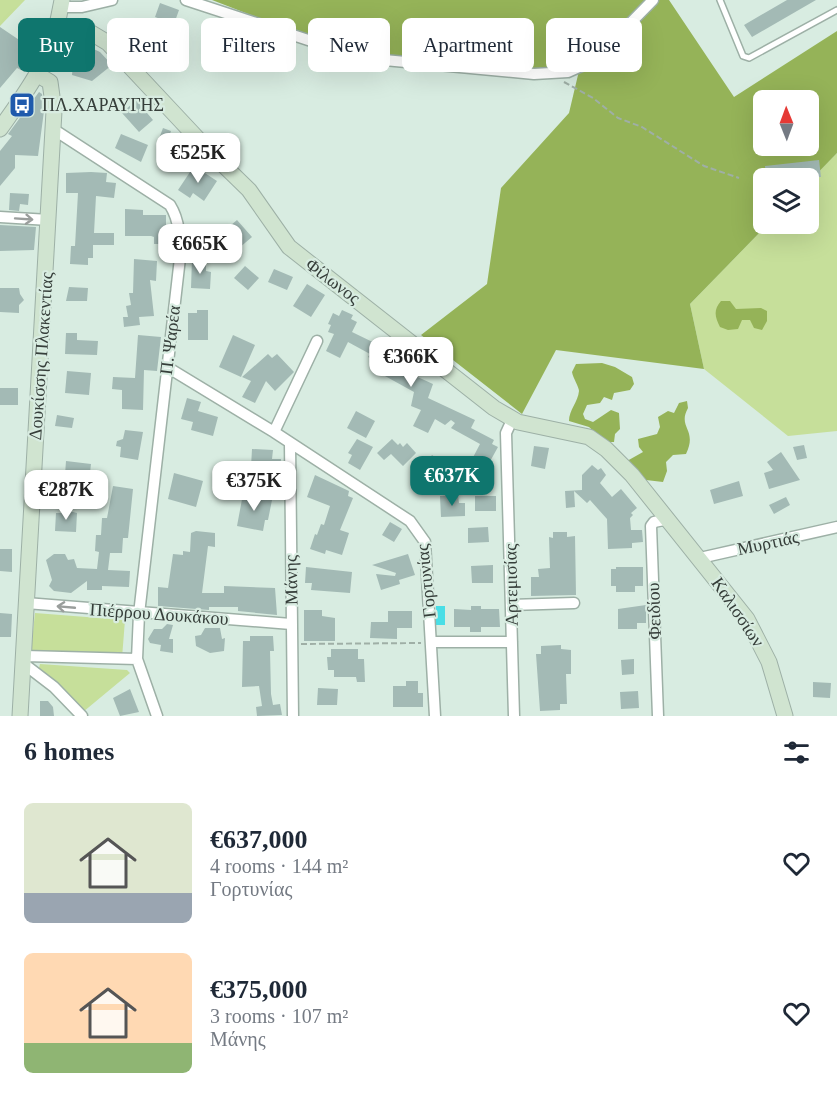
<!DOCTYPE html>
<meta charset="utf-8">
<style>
:root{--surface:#fff;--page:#f2f2f3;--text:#1f2937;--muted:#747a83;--accent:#0f766e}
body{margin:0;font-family:"Times New Roman",serif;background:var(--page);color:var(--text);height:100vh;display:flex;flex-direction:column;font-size:22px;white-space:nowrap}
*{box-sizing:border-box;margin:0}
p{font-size:20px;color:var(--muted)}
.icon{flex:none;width:33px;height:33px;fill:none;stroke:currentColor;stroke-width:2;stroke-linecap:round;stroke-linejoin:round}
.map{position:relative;height:716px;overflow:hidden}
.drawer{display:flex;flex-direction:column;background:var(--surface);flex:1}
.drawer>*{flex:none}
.top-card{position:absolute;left:18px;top:18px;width:801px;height:54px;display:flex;gap:12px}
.needle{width:39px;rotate:359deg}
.buttons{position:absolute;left:753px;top:90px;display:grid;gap:12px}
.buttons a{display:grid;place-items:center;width:66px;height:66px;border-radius:9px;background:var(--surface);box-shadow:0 6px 24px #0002;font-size:30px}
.price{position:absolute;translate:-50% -51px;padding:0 14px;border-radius:12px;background:#fff;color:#222;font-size:20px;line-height:39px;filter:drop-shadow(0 2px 3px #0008)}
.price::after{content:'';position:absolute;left:50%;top:36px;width:18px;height:14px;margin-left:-9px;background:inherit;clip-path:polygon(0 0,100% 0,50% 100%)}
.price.selected{background:var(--accent);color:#fff}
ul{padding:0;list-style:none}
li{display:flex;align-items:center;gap:18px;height:150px;padding:0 24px}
li span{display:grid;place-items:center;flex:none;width:168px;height:120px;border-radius:9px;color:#555}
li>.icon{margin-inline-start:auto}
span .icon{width:72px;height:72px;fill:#fffc;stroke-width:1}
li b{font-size:26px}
h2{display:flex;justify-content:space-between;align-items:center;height:72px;padding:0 24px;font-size:26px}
.pill{padding:0 21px;border-radius:9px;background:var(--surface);box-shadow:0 6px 24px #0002;font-size:21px;line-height:54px}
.pill.selected{background:var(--accent);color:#fff}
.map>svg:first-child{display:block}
.green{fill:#c6df9a}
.forest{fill:#95b358;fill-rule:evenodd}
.water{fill:#49dee6}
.building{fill:#a3bab5}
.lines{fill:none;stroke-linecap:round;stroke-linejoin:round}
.service-casing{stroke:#9db0a6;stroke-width:8}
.minor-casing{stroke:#9db0a6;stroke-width:13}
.secondary-casing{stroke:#9db0a6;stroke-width:17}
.path{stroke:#9fafa6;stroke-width:2;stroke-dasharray:6 3;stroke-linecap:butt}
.service{stroke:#fff;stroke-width:5}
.minor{stroke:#fff;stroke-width:10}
.secondary{stroke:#d0e4d0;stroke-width:15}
.oneway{stroke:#9a9e9c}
.labels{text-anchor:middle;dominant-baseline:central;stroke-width:4.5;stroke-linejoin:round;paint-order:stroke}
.poi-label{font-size:18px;fill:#363e3a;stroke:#d8ece1;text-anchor:start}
.street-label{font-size:18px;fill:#363e3a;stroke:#d8ece1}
</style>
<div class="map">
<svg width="837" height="716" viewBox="0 0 837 716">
<rect width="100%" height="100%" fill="#d8ece1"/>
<!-- green -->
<path class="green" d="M0,0H25L0,26Z
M837,153V431L788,436L704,369L690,304L768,224H808L809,182Z
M35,613L125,620L122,658L31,650Z
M40,664L127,670L130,673L83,712L39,668Z"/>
<!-- forest -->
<path class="forest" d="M212,0H669L734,97L837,31V153L809,182L808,178H764V224H768L690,304L704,369L556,350L522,414L421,335L487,284L501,188L569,113L582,58L565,67L546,70L382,57L337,48ZM764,100H808V146H764Z
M721,301H730L736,309L761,308L767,311V321L762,330L754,328L750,320H742L738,329L728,330L720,327C715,317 713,310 721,301Z
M602,363L615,367L632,377L634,384L630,390L614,393L612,400L604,397L600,403L587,405L583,414L585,419L593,422L611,410L619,413L620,429L615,434L614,442H606L589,427L569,421C569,410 578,402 579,391C579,387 573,378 572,372L576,364Z
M687,401L688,408C677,428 698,429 686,454L673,455L666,462L667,471L663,482L646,480L627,461L643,452L639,447L638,439L657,434L660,427L658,417L668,411L674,413L679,403Z"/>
<!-- water -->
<path class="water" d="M436,606H445V625H436Z"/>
<!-- building -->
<path class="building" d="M787,0H816L752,37L744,25Z
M160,3L179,10L174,24L155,17Z
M0,27L37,52L25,72L17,68L0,88Z
M87,46L100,52L112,65L92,81L72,75L74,53Z
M39,92L42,94L44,111L38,156L15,155V168L0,186V151L12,136L8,134Z
M136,100L153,120L139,132L122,113Z
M163,128L171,131L170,134L184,144L178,158L166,153L168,149L157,144Z
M121,134L148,145L141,162L115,148Z
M819,160L821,177L766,178L765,166Z
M194,166L217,181L204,201L193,193L190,198L178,190Z
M91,172L107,173L106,182L116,183L114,198L96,196L94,233H114V245H93V258H88V265L70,264L71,246H75L78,193H66V173Z
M10,193L29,194L28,205L20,204L19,211L9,210Z
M125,209L143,210V215H166V244H154V237L151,236H125Z
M237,220L252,237L239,248L224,231Z
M0,225L36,227L34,250L0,251Z
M134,259L157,261L156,281L150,280L154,316L139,317L140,325L124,327L123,317H128L126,306L131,305L129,293H133Z
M192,259L206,260V271L211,272L210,289L191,288Z
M245,266L259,278L248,290L234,278Z
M274,269L293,277L287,290L268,282Z
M307,284L325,295L311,317L293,306Z
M69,287L88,288L87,301H66Z
M0,288H19L20,294L24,300L19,305V313L0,312Z
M197,310H208V340H188V313H197Z
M342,310L353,315L351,319L357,322L352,332L387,349L385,353L414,369L411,374L433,384L428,398L475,420L471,428L494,440L492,444L498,447L483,474L468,467L480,444L451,428L455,423L451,420L445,425L435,419L428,433L413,426L421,410L411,406L414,392L385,376L387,371L371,362L372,359L368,357L370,354L348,342L340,358L326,351L334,334L328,332L331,325L328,324L333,313L339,316Z
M66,333H77V340L98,341L97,355L65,354Z
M138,335L161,337L157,371L144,370L143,410L122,409V390L112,389L113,377L135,378Z
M233,335L255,345L241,377L219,367Z
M268,354L272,358L277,354L294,372L275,391L266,381L255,403L242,397L251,381L242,377Z
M67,371L91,373L89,395L65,393Z
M0,388H18V405H0Z
M187,398L201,402L198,411L218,417L213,436L191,430L193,422L181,419Z
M356,411L375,421L366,438L347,428Z
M57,415L74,418L72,428L55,426Z
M125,430L143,432L138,460L120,457L121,447L116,446L117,441L123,439Z
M357,439L373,447L360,470L348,463L352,455L348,453Z
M392,439L398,445L400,443L403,447L407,443L416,453L403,466L391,454L384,460L377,453Z
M804,445L807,458L797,460L793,447Z
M534,446L549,448L545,469L531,466Z
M252,449L273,450L272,459H281L279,487L268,486L269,469L251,467Z
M781,452L800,480L769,489L764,473L773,470L767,462Z
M432,455L447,466L431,489L424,484L421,488L413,482Z
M66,461L91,464L88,491L64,488Z
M592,465L598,470L601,468L606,475L600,483L612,497L621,489L637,508L631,513L633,515L630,518L631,530H642L643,542L632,543V548L608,549L607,519L590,500L587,503L574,491L575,507L566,508L565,491L582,490V475Z
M174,473L203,481L196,507L168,499Z
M315,475L349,491L348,496L353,498L340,530L349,533L342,555L326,550L325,554L310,549L315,534L317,535L321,524L324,525L330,506L307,497Z
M739,481L743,496L714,504L710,490Z
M113,486L133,489L128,538H123L122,553H110L108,570L130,571L129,587L102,586V590H87V581L71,593L54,591L49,586L52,580L46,560L54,554H65L68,560L74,559L77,568L97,569L99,552L95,551L96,535H101L102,518H107Z
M243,494L272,500L268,520H265L263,531L237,526Z
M458,495L459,503H465V516L441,517L440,496Z
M475,496H496V511H475Z
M786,497L790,505L774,514L769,505Z
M61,509L77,513L76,532L55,531L56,513H61Z
M390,522L402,529L394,542L382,535Z
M488,527L489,542L468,543V528Z
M196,531L215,533V547L208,546L202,593H224V586L275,588L277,615L238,611V607H209V610L158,606V587L168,588L173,554L183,555V551L190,552L191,533Z
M553,532H567V537L575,536L576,595L531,596V577H539L538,569L550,568L549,537L553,538Z
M0,549H12V572L0,571Z
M408,554L415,575L399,580L400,584L381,590L376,574L395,576L396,573L372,565Z
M493,565V583H472L471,566Z
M306,567L352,572L350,593L311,590L312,583H305Z
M616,567H643V586H635V592H616V586H611V569H616Z
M646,605V623H637V629H618V609Z
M471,606H481V609H499L500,627H481V632H470V627H454V609L471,610Z
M304,610H322V616L335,618V641H304Z
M388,611H412V628H397V639L370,638L371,622H388Z
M0,613L12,614L11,637H0Z
M167,624L173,625L169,639H173V653L160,651L161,645L150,643L148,639L154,629H162Z
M205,628H220L222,639L225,638L224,651L210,653L196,646L195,636L201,635Z
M250,636H273L274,651H270L271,694L273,705L280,704L282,715L257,716L256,707L262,706L259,686L242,687L243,641H250Z
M561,645V649L571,650V674H566L567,704H560V710L540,711L536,654H541V646Z
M331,649H358V659H364L365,682H357L356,677H334V670H328L327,657H331Z
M634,659V674L622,675L621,660Z
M406,681H418V693H423V707H393V686H406Z
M813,682L831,683L830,698L813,697Z
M318,688L338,689L337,705H317Z
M130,689L139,712L120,716L113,698Z
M638,691L639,708L621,709L620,692Z
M40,701H48L53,707L54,716H40Z"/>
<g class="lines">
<!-- service casing -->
<g class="service-casing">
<path id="service" d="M720,0L743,56L749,58L837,10"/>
</g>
<!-- minor casing -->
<g class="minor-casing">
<path id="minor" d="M186,0L363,58L534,74L568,72L586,64L604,50L653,0
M61,7H82L112,0
M53,129L170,205C180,221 180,239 180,258L139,614L137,659L157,716
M0,217L49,220
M167,367L274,432L410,521L425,542L435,716
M512,420L506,433L514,716
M274,432L317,341
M290,444L293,716
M700,558L837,527
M26,603L291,624
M511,605L574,603
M432,642H512
M25,656L137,659
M24,664L54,687L82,716
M658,716L651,526L654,522L669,519"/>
</g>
<!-- secondary casing -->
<g class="secondary-casing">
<path id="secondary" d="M56,31H88L108,43L211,153L249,190L289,247L494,408L518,422L589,437L606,449L632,475L747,619L769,662L785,716
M0,129C32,84 53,57 62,0
M20,716L54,111L50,82L38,75"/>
</g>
<!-- path -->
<path class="path" d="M564,82L593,98L618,118L642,127L704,166L739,178
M301,644L421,643"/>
<!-- service -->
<use href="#service" class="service"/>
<!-- minor -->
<use href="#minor" class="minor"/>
<!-- secondary -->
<use href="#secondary" class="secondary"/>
</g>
<!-- one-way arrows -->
<defs><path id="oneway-shaft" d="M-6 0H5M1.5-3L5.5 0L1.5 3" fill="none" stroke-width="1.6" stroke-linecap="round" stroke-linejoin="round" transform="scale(1.5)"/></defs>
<g class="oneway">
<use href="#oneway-shaft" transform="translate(24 219) rotate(4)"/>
<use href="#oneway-shaft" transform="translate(66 607) rotate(-175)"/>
</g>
<!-- icons -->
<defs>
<g id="bus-square" transform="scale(1.35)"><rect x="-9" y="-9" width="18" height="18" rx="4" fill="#1f5aac" stroke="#d8ece1"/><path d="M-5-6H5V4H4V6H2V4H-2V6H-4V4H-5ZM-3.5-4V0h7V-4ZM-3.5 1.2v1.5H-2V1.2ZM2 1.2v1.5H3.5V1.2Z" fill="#fff"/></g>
</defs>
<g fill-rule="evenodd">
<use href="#bus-square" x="22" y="105"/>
</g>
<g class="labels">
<!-- poi labels -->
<g class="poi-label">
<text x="42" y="105">ΠΛ.ΧΑΡΑΥΓΗΣ</text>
</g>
<!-- street labels -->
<g class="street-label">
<text transform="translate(333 281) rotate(37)">Φίλωνος</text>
<text transform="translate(170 340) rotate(-83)">Π. Ψαρέα</text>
<text transform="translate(41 356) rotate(-86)">Δουκίσσης Πλακεντίας</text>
<text transform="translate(768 543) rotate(-12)">Μυρτιάς</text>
<text transform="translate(291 580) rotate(-91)">Μάνης</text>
<text transform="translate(426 581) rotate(-96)">Γορτυνίας</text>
<text transform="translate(511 585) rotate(-91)">Αρτεμισίας</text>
<text transform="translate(654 611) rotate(-92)">Φειδίου</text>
<text transform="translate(738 612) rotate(56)">Καλισσίων</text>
<text transform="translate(159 614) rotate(4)">Πιέρρου Δουκάκου</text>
</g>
</g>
</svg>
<div class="buttons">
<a><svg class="needle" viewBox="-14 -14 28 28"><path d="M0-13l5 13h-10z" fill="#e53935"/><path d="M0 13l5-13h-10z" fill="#747a83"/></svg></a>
<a><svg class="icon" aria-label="layers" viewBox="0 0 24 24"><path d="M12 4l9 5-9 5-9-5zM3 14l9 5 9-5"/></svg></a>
</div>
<b class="price" style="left:198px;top:184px">€525K</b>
<b class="price" style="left:200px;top:275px">€665K</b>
<b class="price" style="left:411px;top:388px">€366K</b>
<b class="price selected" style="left:452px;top:507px">€637K</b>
<b class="price" style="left:254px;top:512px">€375K</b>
<b class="price" style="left:66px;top:521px">€287K</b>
<div class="top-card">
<a class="pill selected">Buy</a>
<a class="pill">Rent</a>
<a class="pill">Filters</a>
<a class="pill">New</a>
<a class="pill">Apartment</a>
<a class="pill">House</a>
</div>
</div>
<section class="drawer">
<h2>6 homes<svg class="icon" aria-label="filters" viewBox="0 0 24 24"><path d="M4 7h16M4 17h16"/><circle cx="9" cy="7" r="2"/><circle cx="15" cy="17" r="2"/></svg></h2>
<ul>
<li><span style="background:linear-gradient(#dfe7d0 75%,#9aa5b1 0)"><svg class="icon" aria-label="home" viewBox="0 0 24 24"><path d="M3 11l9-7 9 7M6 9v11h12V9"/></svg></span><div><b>€637,000</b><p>4 rooms · 144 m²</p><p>Γορτυνίας</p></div><svg class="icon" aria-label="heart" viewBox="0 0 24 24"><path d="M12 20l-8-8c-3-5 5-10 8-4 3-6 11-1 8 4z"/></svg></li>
<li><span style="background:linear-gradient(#ffd9b3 75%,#8fb573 0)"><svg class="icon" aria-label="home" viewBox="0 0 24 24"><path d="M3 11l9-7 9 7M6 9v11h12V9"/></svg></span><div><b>€375,000</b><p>3 rooms · 107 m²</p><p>Μάνης</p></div><svg class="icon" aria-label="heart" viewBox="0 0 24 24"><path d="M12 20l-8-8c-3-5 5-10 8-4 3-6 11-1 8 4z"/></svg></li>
</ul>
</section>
